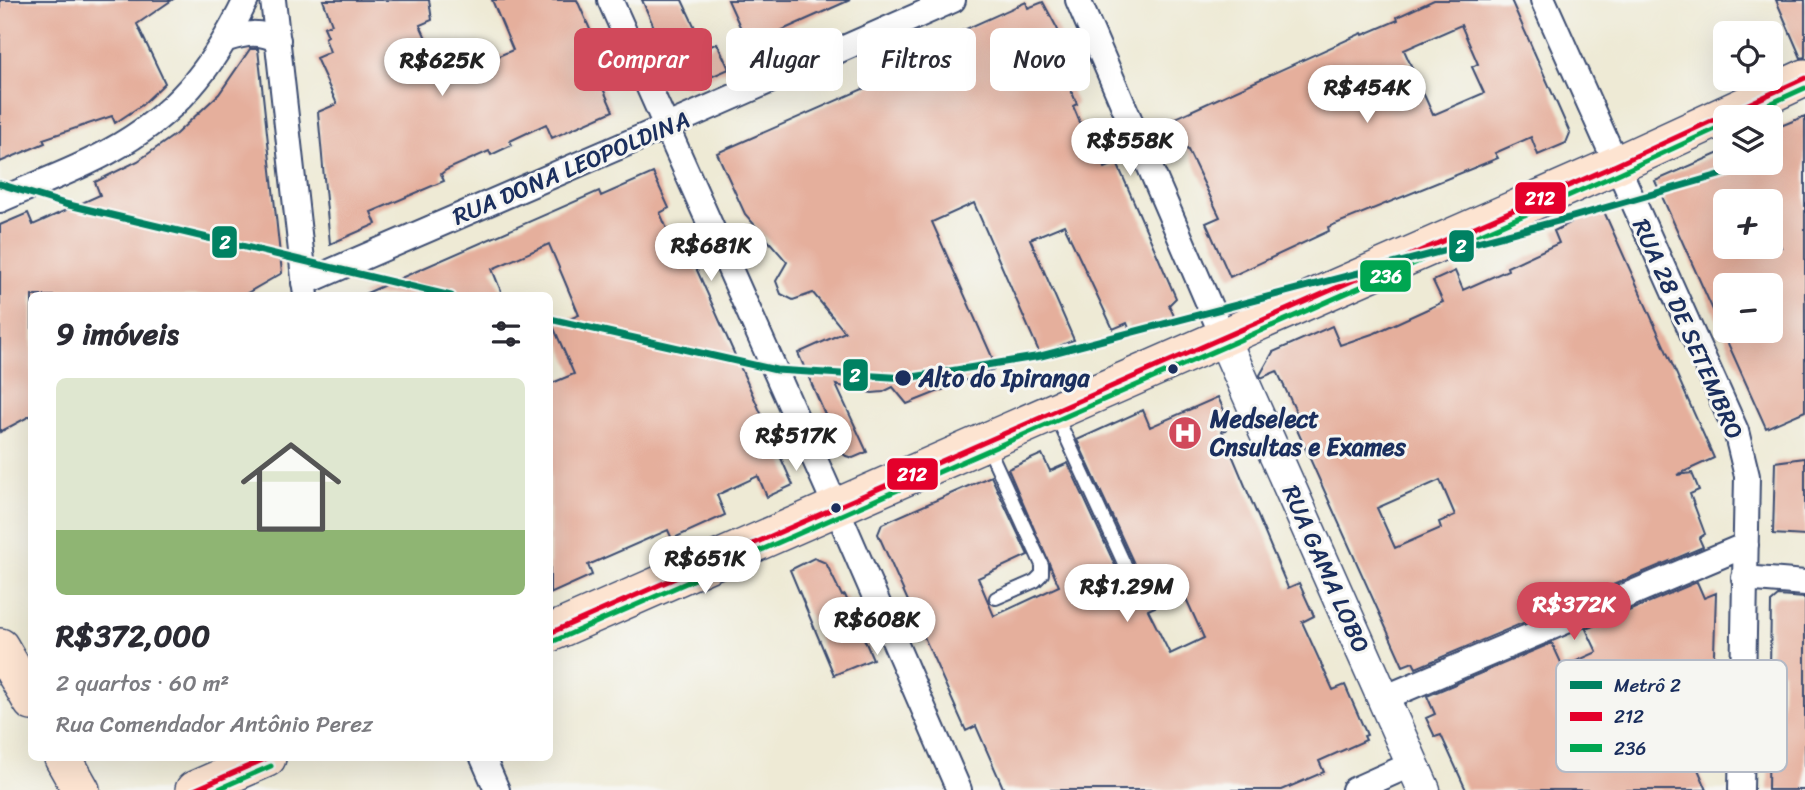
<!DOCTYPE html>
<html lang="pt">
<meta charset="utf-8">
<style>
:root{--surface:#fff;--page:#f2f2f3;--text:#2b2b33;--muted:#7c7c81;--accent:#d1495b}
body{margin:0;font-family:Sriracha,sans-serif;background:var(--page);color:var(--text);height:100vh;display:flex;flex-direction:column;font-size:26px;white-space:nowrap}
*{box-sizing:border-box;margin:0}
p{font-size:23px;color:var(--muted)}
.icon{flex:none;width:38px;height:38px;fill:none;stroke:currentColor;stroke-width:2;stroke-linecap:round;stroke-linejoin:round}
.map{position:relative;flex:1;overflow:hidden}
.drawer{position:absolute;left:28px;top:292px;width:525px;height:469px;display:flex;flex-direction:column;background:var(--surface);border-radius:10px;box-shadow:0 7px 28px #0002}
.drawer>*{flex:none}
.hud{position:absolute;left:574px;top:28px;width:665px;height:63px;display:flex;gap:14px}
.fabs{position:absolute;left:1713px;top:21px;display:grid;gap:14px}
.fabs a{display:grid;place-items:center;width:70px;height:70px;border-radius:10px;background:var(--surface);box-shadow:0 7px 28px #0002;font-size:35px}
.price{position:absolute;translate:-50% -60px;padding:0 16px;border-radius:24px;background:#fff;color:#222;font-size:23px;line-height:46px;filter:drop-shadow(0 2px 4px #0008)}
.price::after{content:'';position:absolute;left:50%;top:42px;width:21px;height:16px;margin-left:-10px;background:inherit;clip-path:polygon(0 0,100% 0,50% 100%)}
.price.active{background:var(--accent);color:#fff}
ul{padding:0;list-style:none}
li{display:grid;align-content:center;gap:14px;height:371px;padding:0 28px}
li span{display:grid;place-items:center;height:217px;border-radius:10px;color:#555}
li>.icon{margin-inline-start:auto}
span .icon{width:126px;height:126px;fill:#fffc;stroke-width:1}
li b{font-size:30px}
h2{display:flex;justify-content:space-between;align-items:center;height:84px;padding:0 28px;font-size:30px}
.pill{padding:0 24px;border-radius:10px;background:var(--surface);box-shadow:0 7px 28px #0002;font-size:24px;line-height:63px}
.pill.active{background:var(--accent);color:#fff}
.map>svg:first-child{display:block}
.building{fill:#e5af9c;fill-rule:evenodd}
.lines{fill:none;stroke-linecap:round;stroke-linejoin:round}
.service-casing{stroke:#3b4b70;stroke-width:16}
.minor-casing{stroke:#3b4b70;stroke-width:28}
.tertiary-casing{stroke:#3b4b70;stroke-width:35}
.secondary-casing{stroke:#3b4b70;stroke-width:40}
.service{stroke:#fff;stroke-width:12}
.minor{stroke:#fff;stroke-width:24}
.tertiary{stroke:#fff;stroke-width:32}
.secondary{stroke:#fde4d1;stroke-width:37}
.bus-1-casing{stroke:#f6f6f2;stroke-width:10}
.bus-2-casing{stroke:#f6f6f2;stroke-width:10}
.bus-1{stroke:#e4002b;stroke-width:5}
.bus-2{stroke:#00a651;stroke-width:5}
.metro-1-casing{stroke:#f6f6f2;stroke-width:12}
.metro-1{stroke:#008162;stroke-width:7}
.bus-dot{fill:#1b2f5e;stroke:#f6f6f2;stroke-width:2.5}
.labels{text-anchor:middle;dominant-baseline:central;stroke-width:6;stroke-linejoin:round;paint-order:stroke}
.street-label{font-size:24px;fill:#1b2f5e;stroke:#f6f6f2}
.stop-label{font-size:24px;font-weight:bold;fill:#1b2f5e;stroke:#f6f6f2;text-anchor:start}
.poi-label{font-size:24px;font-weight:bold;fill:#1b2f5e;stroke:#f6f6f2;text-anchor:start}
.key{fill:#f6f6f2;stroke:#b4bac6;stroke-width:2}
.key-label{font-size:19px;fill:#1b2f5e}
.line-badge{stroke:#f6f6f2;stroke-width:2.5}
.badge-label{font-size:19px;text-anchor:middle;font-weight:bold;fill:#fff}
</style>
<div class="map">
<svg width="1805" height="790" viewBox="0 0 1805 790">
<rect width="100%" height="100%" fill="#f6f6f2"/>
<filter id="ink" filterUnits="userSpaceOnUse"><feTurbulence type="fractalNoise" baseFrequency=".0143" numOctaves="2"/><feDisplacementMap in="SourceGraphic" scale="14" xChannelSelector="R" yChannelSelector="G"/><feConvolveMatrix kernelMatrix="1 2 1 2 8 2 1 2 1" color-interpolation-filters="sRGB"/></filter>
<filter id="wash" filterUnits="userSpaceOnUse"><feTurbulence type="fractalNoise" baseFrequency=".00686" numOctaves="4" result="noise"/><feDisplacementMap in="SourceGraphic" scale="28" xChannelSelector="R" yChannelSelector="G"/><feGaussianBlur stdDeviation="1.57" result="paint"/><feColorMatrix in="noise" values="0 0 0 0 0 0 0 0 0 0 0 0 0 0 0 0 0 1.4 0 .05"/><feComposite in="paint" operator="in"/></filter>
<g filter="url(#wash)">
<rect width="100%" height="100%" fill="#eeead5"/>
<g id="blocks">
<!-- building -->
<path class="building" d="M0,0H172L137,24L165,83L142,105L115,123L112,116L43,139L45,143L0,162Z
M323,0H429L432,20L420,25L443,76L475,62L477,65L513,50L492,0H577L612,79L601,84L613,111L552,138L546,124L510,141L512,145L491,155L489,151L446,170L441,174L444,181L371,212L376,224L330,244L318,112L337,104L316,58L330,52L325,38L328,36L324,27L332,24Z
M642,0H682L705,49L717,43L729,69L688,87L679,84Z
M728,0H850L778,32L747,42Z
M1434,0H1511L1570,133L1566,143L1538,155L1531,137L1495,153L1498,158L1328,227L1329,231L1230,277L1206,223L1220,217L1187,148L1175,153L1162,124L1362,33L1363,35L1398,20L1397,17ZM1461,25L1478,64L1472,67L1484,93L1433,115L1404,50Z
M1776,0H1805V57L1801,58Z
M1026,2L1028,8L1043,2L1057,28L1078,76L1067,81L1077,104L1073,106L1092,151L1097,148L1105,168L1117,163L1176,298L1169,305L1174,316L1131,333L1127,323L1113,329L1064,225L1030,239L1074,340L1040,354L974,203L932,222L997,368L907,404L893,387L883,392L872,393L836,385L867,452L853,458L846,456L842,453L798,353L845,332L813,293L793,300L781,294L776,281L787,262L745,214L717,153L913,67L908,55Z
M250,49H258L282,273L242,296H32V415L0,432V225L28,213L33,225L100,195L95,182L138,161L176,134L219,94Z
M1805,116V411L1766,428L1655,181L1726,150V167L1739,163H1771V130ZM1726,201H1771V224L1781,247H1726ZM1726,285H1771V331H1726Z
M653,173L669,208L660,213L678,254L688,250L793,485L767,497L758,476L717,495L725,515L672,539L668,530L588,565L592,575L550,594V384L574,374L553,326L579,315L549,244L492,269L503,296H360L599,191L601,196Z
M1602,207L1714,458L1677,475L1692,473L1699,490L1690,494L1705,534L1699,538L1703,547L1416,668L1413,662L1403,666L1293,421L1299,418L1277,371L1261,378L1260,375L1273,352L1332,326L1340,345L1375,333L1443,302L1433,281L1455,271L1463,290L1508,270L1507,267L1559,243L1554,231ZM1440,480L1455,515L1439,522L1441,528L1395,548L1377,508Z
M1218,397L1230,424L1224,426L1226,430L1222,431L1288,588L1299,583L1314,616L1302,622L1333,690L1345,685L1367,735L1364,736L1366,740L1319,761L1324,772L1282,790H1004L976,726L966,731L878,534L882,524L991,476L1028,555L978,578L994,616L1059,586L1008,469L1042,454L1050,471L1068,463L1131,600L1135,603L1142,604L1146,600L1147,592L1077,440L1143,410L1150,427ZM1184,594L1204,638L1170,654L1148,610Z
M1805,458V536L1773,534L1775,462Z
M814,558L826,563L842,596L845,595L873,659L834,675L790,570Z
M1697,582L1704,598L1716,593L1713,683L1683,696L1696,726L1685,731L1696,759L1694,760L1707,790H1466L1441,735L1435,737L1426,718L1435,714L1427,696L1552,643L1563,667L1597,652L1586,629Z
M1778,596L1805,598V790H1768L1769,723H1781L1783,671L1770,670L1771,602Z"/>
</g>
</g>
<g filter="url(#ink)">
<use href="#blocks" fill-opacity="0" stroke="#3b4b70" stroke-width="2"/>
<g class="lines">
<!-- service casing -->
<g class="service-casing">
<path id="service" d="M1056,415L1139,596
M987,445L1042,565V574L1035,581L996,598"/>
</g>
<!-- minor casing -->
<g class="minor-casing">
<path id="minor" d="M273,0L306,296
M610,0L836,507L959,790
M1078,0L1223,337
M1543,0L1736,431L1747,476L1741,790
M227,39C247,33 259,31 278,40
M0,200C36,184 74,171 108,152C176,115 213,68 246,0
M304,283L665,127L953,0
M1744,578L1805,583
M1384,698L1746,545
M483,758L497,790
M1354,790L1412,764"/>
</g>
<!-- tertiary casing -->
<g class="tertiary-casing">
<path id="tertiary" d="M1223,337L1424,790"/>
</g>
<!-- secondary casing -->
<g class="secondary-casing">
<path id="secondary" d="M550,633L1616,165L1805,78
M0,647L32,702
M63,758L81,790
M194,790L267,758"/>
</g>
<!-- service -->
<use href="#service" class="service"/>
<!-- minor -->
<use href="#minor" class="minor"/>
<!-- tertiary -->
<use href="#tertiary" class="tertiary"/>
<!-- secondary -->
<use href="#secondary" class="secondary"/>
<!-- bus-1 casing -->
<g class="bus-1-casing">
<path id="bus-1" d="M550,633L1616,165L1805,78
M194,790L267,758"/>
</g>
<!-- bus-2 casing -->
<g class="bus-2-casing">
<path id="bus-2" d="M1741,117L1805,88
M554,641L1620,173L1726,124
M216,790L271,766"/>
</g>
<!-- bus-1 -->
<use href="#bus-1" class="bus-1"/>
<!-- bus-2 -->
<use href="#bus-2" class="bus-2"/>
<!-- metro-1 casing -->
<g class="metro-1-casing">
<path id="metro-1" d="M0,184L65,204L451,296
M550,319L776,370L907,378L1041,356L1569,218L1761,163"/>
</g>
<!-- metro-1 -->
<use href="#metro-1" class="metro-1"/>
</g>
</g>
<!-- icons -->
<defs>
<g id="hospital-disc" transform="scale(1.75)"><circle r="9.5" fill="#d1495b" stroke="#f6f6f2"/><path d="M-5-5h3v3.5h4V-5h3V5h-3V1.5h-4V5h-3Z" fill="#fff"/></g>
</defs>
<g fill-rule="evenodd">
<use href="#hospital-disc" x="1185" y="433"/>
</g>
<!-- markers -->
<g class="bus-dot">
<circle cx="1173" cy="369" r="6"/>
<circle cx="903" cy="378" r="9"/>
<circle cx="836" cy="508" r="6"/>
</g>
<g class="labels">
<!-- street labels -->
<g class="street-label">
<text transform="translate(571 168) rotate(-23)">RUA DONA LEOPOLDINA</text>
<text transform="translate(1688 329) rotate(66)">RUA 28 DE SETEMBRO</text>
<text transform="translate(1326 569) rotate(66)">RUA GAMA LOBO</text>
</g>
<!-- stop labels -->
<g class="stop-label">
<text x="919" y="378">Alto do Ipiranga</text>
</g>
<!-- poi labels -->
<g class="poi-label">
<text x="1210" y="419">Medselect<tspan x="1210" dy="28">Cnsultas e Exames</tspan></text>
</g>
</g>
<!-- legend -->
<rect x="1556" y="660" width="231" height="112" rx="10" class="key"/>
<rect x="1570" y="681" width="32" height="8" fill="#008162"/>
<rect x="1570" y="712" width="32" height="9" fill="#e4002b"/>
<rect x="1570" y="744" width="32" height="8" fill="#00a651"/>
<g class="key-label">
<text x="1614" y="692">Metrô 2</text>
<text x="1614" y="723">212</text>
<text x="1614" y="755">236</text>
</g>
<g class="line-badge">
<rect x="1514" y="181" width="53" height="34" rx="7" fill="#e4002b"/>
<rect x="211" y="225" width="27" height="34" rx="7" fill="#008162"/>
<rect x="1448" y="229" width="27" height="34" rx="7" fill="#008162"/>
<rect x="1359" y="259" width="53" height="34" rx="7" fill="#00a651"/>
<rect x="842" y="358" width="27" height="34" rx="7" fill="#008162"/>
<rect x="886" y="457" width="53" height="34" rx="7" fill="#e4002b"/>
</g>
<g class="badge-label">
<text x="1540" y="205">212</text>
<text x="225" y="249">2</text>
<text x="1461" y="253">2</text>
<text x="1386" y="283">236</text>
<text x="855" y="382">2</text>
<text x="912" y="481">212</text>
</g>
</svg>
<div class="fabs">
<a><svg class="icon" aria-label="locate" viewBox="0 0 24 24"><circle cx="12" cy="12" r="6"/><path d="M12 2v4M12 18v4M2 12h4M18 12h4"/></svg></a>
<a><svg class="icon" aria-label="layers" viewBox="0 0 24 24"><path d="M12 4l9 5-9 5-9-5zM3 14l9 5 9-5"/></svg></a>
<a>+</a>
<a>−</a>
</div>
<b class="price" style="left:442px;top:98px">R$625K</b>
<b class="price" style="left:1367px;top:125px">R$454K</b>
<b class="price" style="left:1130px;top:178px">R$558K</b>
<b class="price" style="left:711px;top:283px">R$681K</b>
<b class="price" style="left:796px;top:473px">R$517K</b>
<b class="price" style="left:705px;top:596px">R$651K</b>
<b class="price" style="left:1127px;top:624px">R$1.29M</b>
<b class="price active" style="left:1574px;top:642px">R$372K</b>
<b class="price" style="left:877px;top:657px">R$608K</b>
<div class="hud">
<a class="pill active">Comprar</a>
<a class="pill">Alugar</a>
<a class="pill">Filtros</a>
<a class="pill">Novo</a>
</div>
<section class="drawer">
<h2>9 imóveis<svg class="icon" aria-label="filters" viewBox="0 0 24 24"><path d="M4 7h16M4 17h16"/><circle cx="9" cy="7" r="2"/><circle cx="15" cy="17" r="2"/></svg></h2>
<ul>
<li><span style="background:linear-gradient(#dfe7d0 70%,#8fb573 0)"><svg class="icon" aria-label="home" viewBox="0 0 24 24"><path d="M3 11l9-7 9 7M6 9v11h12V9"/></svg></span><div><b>R$372,000</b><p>2 quartos · 60 m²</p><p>Rua Comendador Antônio Perez</p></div></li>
</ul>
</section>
</div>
